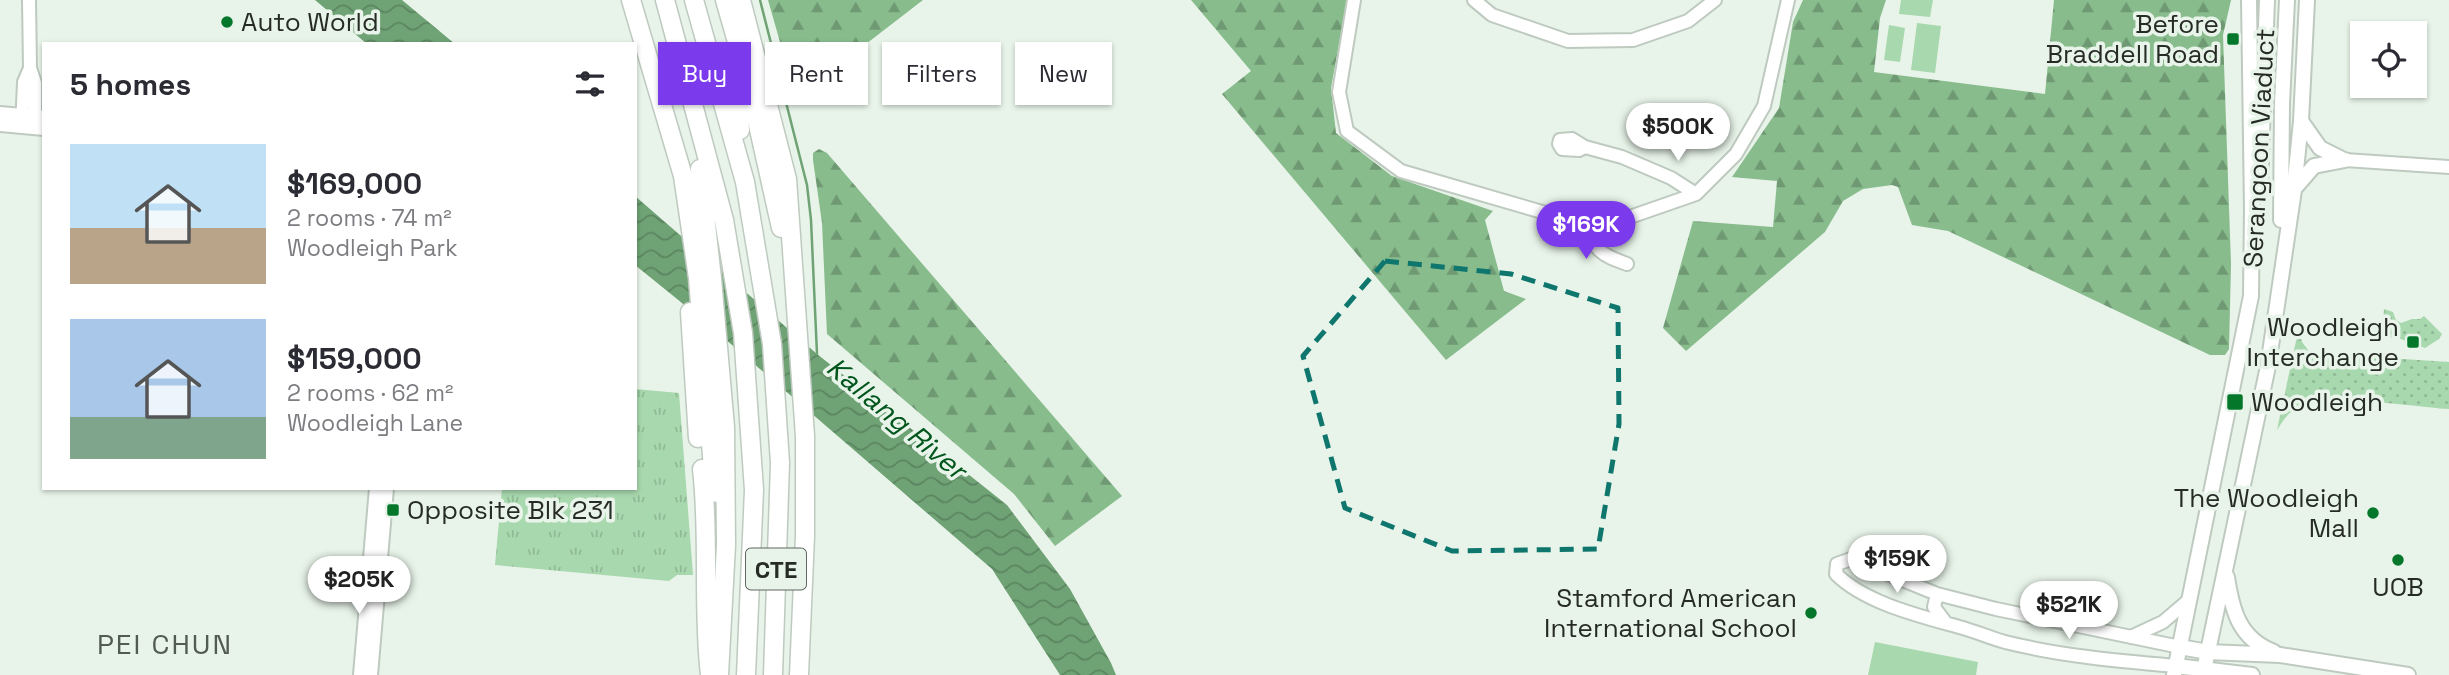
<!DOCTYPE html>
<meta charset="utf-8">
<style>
:root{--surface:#fff;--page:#f2f2f3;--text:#2b2b33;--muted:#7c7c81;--accent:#7c3aed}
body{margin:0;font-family:"Space Grotesk",sans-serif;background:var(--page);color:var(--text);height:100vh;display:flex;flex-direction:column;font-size:26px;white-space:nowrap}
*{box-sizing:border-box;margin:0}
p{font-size:23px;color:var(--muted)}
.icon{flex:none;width:38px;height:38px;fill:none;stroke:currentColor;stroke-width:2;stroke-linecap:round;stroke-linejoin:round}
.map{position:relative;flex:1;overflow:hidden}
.details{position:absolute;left:42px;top:42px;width:595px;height:448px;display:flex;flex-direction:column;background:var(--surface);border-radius:0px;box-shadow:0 2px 5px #0004}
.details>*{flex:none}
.hud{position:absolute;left:658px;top:42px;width:665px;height:63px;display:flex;gap:14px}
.buttons{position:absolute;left:2350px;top:21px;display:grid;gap:14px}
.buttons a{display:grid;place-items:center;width:77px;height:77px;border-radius:0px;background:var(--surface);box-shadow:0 2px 5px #0004;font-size:35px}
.price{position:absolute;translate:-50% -60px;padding:0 16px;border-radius:24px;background:#fff;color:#222;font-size:23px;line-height:46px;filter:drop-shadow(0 2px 4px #0008)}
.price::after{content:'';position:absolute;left:50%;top:42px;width:21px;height:16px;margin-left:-10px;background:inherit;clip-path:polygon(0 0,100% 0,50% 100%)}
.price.current{background:var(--accent);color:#fff}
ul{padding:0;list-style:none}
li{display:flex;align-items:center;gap:21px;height:175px;padding:0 28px}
li span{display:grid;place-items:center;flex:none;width:196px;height:140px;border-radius:0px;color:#555}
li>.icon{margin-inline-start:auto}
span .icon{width:84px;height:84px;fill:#fffc;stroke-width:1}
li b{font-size:30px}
h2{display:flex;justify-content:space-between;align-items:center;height:84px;padding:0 28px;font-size:30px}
.tag{padding:0 24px;border-radius:0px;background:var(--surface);box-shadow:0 2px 5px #0004;font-size:24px;line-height:63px}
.tag.current{background:var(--accent);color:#fff}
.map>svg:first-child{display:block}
.grass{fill:url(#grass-tufts)}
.forest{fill:url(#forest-firs)}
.park{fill:url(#park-dots)}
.pitch{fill:#a8d8ad}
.water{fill:url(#water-waves)}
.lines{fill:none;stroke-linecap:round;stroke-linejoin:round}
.stream{stroke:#6fa375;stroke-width:2.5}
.minor-casing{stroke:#becabf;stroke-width:16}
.major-casing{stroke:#becabf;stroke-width:18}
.highway-casing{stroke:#becabf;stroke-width:21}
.minor{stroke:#fff;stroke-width:12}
.major{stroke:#fff;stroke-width:14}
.highway{stroke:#fff;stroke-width:18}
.marked{fill:none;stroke:#0f766e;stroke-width:5;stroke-dasharray:14 9;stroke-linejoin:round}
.poi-dot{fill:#05772b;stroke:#e8f4e9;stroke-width:2.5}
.labels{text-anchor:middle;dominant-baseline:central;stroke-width:7;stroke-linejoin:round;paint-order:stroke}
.shield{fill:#e8f4e9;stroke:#606760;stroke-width:2}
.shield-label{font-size:24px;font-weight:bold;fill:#262b26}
.poi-label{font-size:26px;fill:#262b26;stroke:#e8f4e9;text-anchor:end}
.street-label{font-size:26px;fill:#262b26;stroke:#e8f4e9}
.water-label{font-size:28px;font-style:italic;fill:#00561c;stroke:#e8f4e9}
.neighbourhood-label{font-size:28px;letter-spacing:2px;fill:#515b52;stroke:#e8f4e9}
</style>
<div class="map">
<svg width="2449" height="675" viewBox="0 0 2449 675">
<defs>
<pattern id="grass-tufts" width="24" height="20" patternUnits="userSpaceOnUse" patternTransform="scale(1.75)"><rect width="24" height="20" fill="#a8d8ad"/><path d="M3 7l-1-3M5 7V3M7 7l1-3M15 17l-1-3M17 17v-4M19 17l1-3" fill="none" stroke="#90ba95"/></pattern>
<pattern id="forest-firs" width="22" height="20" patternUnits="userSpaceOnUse" patternTransform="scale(1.75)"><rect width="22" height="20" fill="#88bc8d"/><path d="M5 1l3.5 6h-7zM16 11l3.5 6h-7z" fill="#6f9973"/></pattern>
<pattern id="park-dots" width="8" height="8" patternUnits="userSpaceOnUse" patternTransform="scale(1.75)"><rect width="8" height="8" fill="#a8d8ad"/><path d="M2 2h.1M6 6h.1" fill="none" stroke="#90ba95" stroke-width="1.8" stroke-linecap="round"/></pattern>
<pattern id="water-waves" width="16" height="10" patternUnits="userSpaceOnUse" patternTransform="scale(1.75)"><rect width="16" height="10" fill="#6fa375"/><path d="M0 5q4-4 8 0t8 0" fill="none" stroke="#5b8560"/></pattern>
</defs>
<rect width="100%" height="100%" fill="#e8f4e9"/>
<!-- grass -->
<path class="grass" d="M635,389L679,393L693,575H677L669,581L495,565L502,488H635Z"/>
<!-- forest -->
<path class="forest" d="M768,0H923L796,98Z
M1191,0H1347L1331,88L1336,133L1392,176L1493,211L1485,220L1504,291L1526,299L1446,360L1222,94L1251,71Z
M1803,0H1886L1880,18L1874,72L2045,94L2054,0H2231L2223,35L2231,264L2229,349L2225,355H2210L1948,231L1912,225L1898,187L1892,185L1863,189L1843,201L1825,232L1686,351L1663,328L1693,221L1773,227L1777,181L1732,177L1779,108L1793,22Z
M819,149L827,153L1122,496L1055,546L1014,494L827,334L822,223L813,160V153Z"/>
<!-- park -->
<path class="park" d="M2384,309L2393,312L2396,320L2401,323L2412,319H2420L2424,316L2442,334L2439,339L2425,348L2398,338L2382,337Z
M2299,327L2302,342L2310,353L2449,362V409C2410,406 2339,395 2304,405C2290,409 2284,419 2277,430Z"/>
<!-- pitch -->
<path class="pitch" d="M1901,0H1933L1930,17L1899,14Z
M1917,23L1941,26L1935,73L1911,70Z
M1889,25L1905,28L1900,62L1884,60Z
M1875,642L1978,662L1976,675H1868Z"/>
<!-- water -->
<path class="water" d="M315,0H402L455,44H367Z
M635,196L817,354L1007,505L1070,589L1111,663L1116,675H1060L992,569L703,320L635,265Z"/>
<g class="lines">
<!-- stream -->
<path class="stream" d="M760,0L807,185L811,220L817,354"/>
<!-- minor casing -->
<g class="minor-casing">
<path id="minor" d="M29,0L30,68L35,83V128
M1354,0L1339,92L1347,131L1401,171L1556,216L1588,221L1627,218L1696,194L1736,154L1764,106L1788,0
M1474,0L1492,15L1568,41L1633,40L1688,21L1715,0
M0,113L44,117
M0,125L44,129
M22,127L24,82L30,68
M1585,147L1579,150L1562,149L1559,144L1560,140L1572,139L1585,147L1622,157L1671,178L1696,194
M2345,160L2449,167
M1588,221C1592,251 1602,255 1627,264
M1937,594L1934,607L1946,623
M2131,637L2163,622L2190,599
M2176,666C2119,661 2061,656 2005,642C1990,638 1975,631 1959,627C1920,616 1865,603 1836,574L1837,564L1851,559L1937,594L1996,609L2180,647
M360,675L376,488
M371,675L387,488"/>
</g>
<!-- major casing -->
<g class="major-casing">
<path id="major" d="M2301,121L2320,148L2342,159
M2260,186L2267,0
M2294,189L2314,166L2345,160
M2281,220L2282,103L2287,0
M2227,577C2232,610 2239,639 2274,652
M2180,647L2208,652L2280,655L2408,675
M2176,666L2252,675
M2174,675L2251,296L2252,210L2249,0
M2203,675L2268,366L2294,190L2301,121L2307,0"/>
</g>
<!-- highway casing -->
<g class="highway-casing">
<path id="highway" d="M631,0L683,176L698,278L713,469L717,493
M665,0L724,220L743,333L754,490L746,675
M694,0L745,182L772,344L780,463L773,675
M725,0L748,80L781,228
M741,0L787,179L805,436V536L799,675
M732,54L740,130
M700,169L712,279L725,427L726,545L719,675
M690,312L698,438
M702,469C710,537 702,607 710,675"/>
</g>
<!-- minor -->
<use href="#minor" class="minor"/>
<!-- major -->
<use href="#major" class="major"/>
<!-- highway -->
<use href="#highway" class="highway"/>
</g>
<!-- marked area -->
<path class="marked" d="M1385,261L1511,274L1618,308L1619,424L1598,549L1452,551L1345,508L1303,356Z"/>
<!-- markers -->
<g class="poi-dot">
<circle cx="227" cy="22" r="7"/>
<rect x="2226" y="32" width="14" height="14" rx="3.5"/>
<rect x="2406" y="335" width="14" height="14" rx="3.5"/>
<rect x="2226" y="393" width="18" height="18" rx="3.5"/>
<rect x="386" y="503" width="14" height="14" rx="3.5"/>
<circle cx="2373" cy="513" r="7"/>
<circle cx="2398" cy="560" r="7"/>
<circle cx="1811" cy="613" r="7"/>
</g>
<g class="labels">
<!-- shield labels -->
<rect class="shield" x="746" y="548.5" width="60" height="41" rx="5"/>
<g class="shield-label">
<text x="776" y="569">CTE</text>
</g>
<!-- poi labels -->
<g class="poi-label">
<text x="241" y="22" text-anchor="start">Auto World</text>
<text x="2219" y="24">Before<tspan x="2219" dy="30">Braddell Road</tspan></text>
<text x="2399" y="327">Woodleigh<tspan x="2399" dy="30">Interchange</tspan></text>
<text x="2251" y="402" text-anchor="start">Woodleigh</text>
<text x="2359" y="498">The Woodleigh<tspan x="2359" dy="30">Mall</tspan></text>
<text x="407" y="510" text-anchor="start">Opposite Blk 231</text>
<text x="2398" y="587" text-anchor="middle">UOB</text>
<text x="1797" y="598">Stamford American<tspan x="1797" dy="30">International School</tspan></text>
</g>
<!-- street labels -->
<g class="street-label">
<text transform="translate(2259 148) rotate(-87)">Serangoon Viaduct</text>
</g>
<!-- water labels -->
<g class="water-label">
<text transform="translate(897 418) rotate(40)">Kallang River</text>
</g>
<!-- neighbourhood labels -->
<g class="neighbourhood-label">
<text x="165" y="644">PEI CHUN</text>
</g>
</g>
</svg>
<div class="buttons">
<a><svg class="icon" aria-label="locate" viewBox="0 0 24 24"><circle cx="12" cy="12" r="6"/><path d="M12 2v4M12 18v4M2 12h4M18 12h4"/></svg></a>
</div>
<b class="price" style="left:1678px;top:163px">$500K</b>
<b class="price current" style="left:1586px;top:261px">$169K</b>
<b class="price" style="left:1897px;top:595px">$159K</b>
<b class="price" style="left:359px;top:616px">$205K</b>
<b class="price" style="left:2069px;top:641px">$521K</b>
<div class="hud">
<a class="tag current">Buy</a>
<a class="tag">Rent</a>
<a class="tag">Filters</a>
<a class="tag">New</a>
</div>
<section class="details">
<h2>5 homes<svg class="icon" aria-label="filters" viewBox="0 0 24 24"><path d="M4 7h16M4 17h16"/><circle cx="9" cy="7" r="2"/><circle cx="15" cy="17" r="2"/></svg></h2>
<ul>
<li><span style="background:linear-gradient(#bfe0f5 60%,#b9a48a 0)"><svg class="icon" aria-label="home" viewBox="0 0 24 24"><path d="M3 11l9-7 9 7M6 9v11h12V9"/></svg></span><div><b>$169,000</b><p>2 rooms · 74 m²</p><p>Woodleigh Park</p></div></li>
<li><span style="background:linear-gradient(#a9c7e8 70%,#7fa58c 0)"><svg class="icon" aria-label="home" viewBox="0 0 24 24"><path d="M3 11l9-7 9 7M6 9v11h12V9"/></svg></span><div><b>$159,000</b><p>2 rooms · 62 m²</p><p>Woodleigh Lane</p></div></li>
</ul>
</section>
</div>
